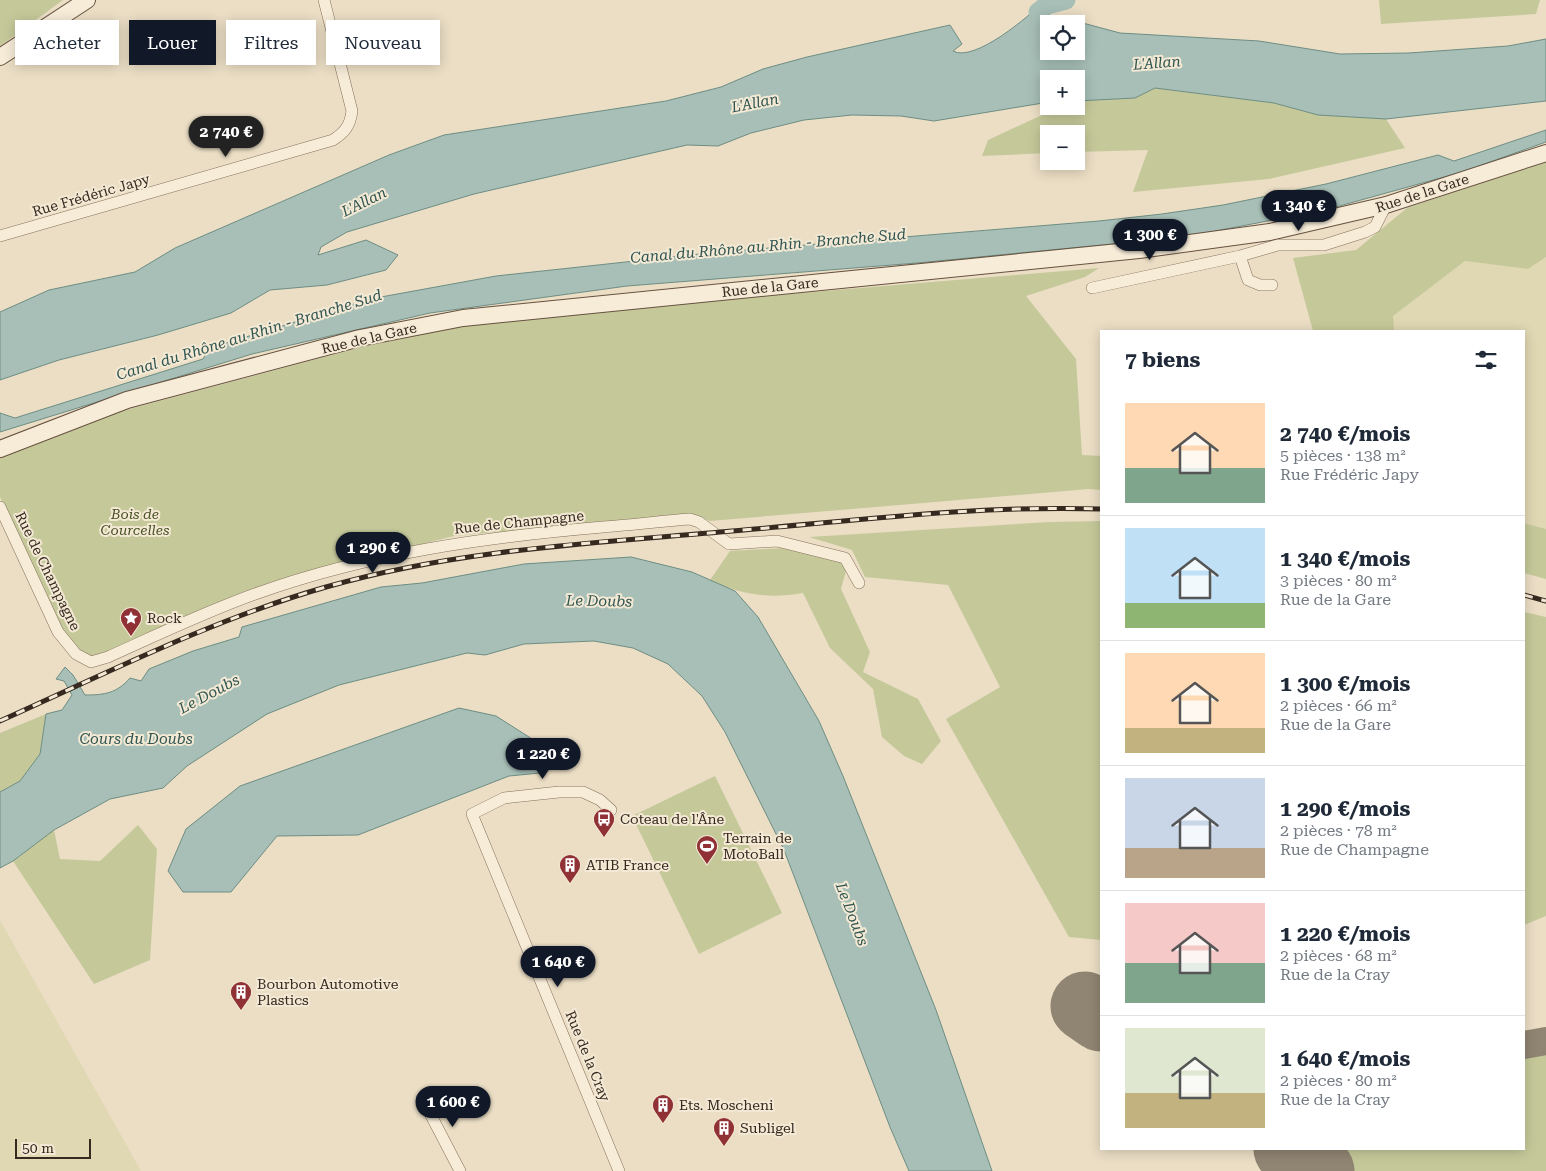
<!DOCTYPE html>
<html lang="fr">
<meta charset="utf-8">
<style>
:root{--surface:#fff;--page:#f2f2f3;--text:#1f2937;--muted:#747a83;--line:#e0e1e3;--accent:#111827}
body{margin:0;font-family:"Roboto Serif",serif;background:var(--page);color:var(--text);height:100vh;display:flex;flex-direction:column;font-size:19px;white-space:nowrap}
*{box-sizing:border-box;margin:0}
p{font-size:16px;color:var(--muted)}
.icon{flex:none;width:28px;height:28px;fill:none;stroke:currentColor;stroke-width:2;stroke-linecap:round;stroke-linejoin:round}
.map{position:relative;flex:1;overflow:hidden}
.details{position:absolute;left:1100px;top:330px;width:425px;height:820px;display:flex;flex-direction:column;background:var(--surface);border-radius:0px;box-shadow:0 2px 12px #0003}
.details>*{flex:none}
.banner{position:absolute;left:15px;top:20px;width:475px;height:45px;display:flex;gap:10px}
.controls{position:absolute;left:1040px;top:15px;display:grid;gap:10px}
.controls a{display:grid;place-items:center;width:45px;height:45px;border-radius:0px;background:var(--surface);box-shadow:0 2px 12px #0003;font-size:25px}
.scale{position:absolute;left:15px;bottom:12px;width:76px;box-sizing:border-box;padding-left:5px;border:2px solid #36291f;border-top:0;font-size:14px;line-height:18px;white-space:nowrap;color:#36291f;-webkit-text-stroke:4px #f3e9d4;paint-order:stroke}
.price{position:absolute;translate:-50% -42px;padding:0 11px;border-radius:18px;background:var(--accent);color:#fff;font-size:16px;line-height:32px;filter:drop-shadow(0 1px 2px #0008)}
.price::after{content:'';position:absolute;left:50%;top:30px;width:15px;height:11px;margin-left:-8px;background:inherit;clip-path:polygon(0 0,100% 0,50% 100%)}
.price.current{background:#222;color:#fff}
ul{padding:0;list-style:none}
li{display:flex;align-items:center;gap:15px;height:125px;padding:0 25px}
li+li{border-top:1px solid var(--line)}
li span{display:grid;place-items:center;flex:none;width:140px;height:100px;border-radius:0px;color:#555}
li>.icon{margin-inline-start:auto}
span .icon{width:60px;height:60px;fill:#fffc;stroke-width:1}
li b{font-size:21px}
h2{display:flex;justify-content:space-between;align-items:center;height:60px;padding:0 25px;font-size:21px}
.tag{padding:0 18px;border-radius:0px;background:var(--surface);box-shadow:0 2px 12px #0003;font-size:18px;line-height:45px}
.tag.current{background:var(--accent);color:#fff}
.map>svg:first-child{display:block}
.farmland{fill:#e0d7b3}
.green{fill:#c5c99a}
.water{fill:#a7bfb7;stroke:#6e8d83;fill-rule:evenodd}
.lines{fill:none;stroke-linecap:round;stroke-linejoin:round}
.river{stroke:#a7bfb7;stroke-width:19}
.taxiway{stroke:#908472;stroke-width:28}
.runway{stroke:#908472;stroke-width:69}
.minor-casing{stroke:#85705c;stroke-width:12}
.secondary-casing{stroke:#675140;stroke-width:18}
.minor{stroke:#f6ecd8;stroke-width:11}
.secondary{stroke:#f6ecd8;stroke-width:16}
.rail-casing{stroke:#36291f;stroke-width:5}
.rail{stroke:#f3e9d4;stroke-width:3;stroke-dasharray:9;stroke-linecap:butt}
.labels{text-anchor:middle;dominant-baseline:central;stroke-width:4;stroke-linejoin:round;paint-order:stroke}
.street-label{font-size:14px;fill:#36291f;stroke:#f3e9d4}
.park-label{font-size:14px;font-style:italic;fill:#495127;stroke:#f3e9d4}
.poi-label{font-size:14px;fill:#36291f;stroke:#f3e9d4;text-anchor:start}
.water-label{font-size:15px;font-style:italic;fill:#305551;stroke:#f3e9d4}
</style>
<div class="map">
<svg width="1546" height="1171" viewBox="0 0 1546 1171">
<rect width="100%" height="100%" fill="#ebdec5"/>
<!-- farmland -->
<path class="farmland" d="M1546,257V529L1524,523V331H1394L1392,316L1465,261L1528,269Z
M0,920L141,1171H0Z"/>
<!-- green -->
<path class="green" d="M0,0H63L0,46Z
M1379,0H1540L1536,14L1381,24Z
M1154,88L1274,103L1318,115L1386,119L1405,148L1269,179L1133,192L1148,150L1076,152V134H1049V153L982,156L988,140L1061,106H1076V101L1134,98Z
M1546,161V257L1528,269L1465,261L1393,316L1394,331H1313L1293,258L1356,250L1407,208Z
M1099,268L1085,277L1026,296L1076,359L1082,455L1101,456V490L1089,489L710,521L691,514L454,536L370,557L94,659L80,651L63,630L0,497V456L103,416L418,332L525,316Z
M1101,521V940L1069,937L946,719L1000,687L948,585L865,577L852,550L809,537L1050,522Z
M1524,523L1546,529V579L1524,573Z
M783,548L840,561L847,567L841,589L870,652L863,672L918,699L941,741L922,764L904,756L882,737L873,689L830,648L803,593C769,599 742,595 710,580L730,551Z
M1524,612L1546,617V916L1524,925Z
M46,714L40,754L20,781L0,792V733Z
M715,776L782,913L699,954L632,816Z
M138,825L157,849L150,960L94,984L13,861L54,830L60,859L100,861Z
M1546,1050V1171H1346L1325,1156L1319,1149H1524V1054Z"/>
<!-- water -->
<path class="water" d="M1045,0H1062L1047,17L1064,23L1079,22L1120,33L1259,41L1340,54L1409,53L1508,46L1546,39V101L1386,119L1318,115L1274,103L1155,88L1135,98L1076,101V79H1049V102L934,121L901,116L852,115L804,120L751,133L718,146L687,145L474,194L347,232L321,247L318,255L366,240L398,255L386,270L327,285L270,290L231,313L158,335L59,360L0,380V312L49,290L135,272L175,248L389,155L444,135L666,101L721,87L763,69L807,57L950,25L962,44L953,51C974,63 1030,16 1045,0ZM1049,24H1076V51H1049Z
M1546,130V142L1462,172L1325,210L1184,237L917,263L627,286L430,313L252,354L0,432V413L15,418L203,359L210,348L370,299L496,276L709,253L1099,221L1162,214L1223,205L1326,184L1438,155L1454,161Z
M631,557L692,572L735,591L758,617L819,721L843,776L936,1010L992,1171H909L890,1127L784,850L725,732L702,696L668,664L633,648L594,641L524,644L485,655L467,653L339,685L267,714L187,766L163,788L110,799L54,830L13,861L0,868V792L20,781L40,754L46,714L62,710L72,695L64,681L56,679L65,667L73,675L85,695C105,695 117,693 130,678L141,681L149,669L193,651L239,637L242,627L381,587L422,583L524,564Z
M459,708L496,716L540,744V773L509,776L358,835L277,836L231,892H183L168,871L186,829L240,786Z"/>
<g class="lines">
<!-- river -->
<path class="river" d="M1038,12L1047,5L1066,0"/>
<!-- taxiway -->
<path class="taxiway" d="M1101,1008V1022
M1524,1045L1546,1041
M1300,1149L1309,1164"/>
<!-- runway -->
<path class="runway" d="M1085,1006L1101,1017
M1288,1149L1320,1171"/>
<!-- minor casing -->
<g class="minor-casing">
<path id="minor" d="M0,236L333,140C345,132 350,126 352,111L324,0
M1240,256L1248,280L1260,285H1272
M1092,288L1240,256L1278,245H1324L1365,232L1375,227L1386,205
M0,507L58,632L76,654L91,662L108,657C157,635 207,611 258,593C370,553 486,537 603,527C632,525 662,521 690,519L699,522L729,544L777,541L845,558L859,583
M611,810L600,800L583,792H559L504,798L472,814L619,1171
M422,1098L460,1171"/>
</g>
<!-- secondary casing -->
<g class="secondary-casing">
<path id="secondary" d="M0,57L87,0
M0,449L127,400L360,338L463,318L1139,250L1270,232L1386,205L1546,153"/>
</g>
<!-- minor -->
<use href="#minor" class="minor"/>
<!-- secondary -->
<use href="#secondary" class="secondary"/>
<!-- rail casing -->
<g class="rail-casing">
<path id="rail" d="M1524,595L1546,601
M0,721C107,673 214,619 326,587C459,549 596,543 732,531C854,521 978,505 1101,509"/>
</g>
<!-- rail -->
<use href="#rail" class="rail"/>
</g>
<!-- icons -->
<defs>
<g id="sight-pin" transform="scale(1.125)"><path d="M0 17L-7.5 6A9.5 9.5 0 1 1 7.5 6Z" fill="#903136" stroke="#f3e9d4"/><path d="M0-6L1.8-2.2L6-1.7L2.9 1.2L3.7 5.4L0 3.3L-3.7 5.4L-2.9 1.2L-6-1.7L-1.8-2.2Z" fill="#fff"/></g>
<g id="bus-pin" transform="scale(1.125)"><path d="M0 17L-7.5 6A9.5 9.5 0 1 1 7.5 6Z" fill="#903136" stroke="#f3e9d4"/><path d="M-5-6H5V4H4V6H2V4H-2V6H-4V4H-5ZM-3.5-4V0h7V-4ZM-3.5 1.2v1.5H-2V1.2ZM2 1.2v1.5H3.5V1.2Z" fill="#fff"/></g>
<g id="stadium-pin" transform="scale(1.125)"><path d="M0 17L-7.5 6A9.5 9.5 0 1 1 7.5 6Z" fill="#903136" stroke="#f3e9d4"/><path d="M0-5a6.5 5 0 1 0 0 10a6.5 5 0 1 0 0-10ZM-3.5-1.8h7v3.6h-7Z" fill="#fff"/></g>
<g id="building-pin" transform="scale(1.125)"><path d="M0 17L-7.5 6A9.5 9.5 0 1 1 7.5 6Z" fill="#903136" stroke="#f3e9d4"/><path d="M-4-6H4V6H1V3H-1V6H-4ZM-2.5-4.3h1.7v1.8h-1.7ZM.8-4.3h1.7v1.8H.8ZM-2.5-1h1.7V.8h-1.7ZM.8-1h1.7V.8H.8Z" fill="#fff"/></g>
</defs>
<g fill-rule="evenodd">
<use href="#sight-pin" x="131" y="618"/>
<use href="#bus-pin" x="604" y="819"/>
<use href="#stadium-pin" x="707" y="846"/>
<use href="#building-pin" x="570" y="865"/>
<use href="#building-pin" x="241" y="992"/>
<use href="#building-pin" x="663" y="1105"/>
<use href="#building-pin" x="724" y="1128"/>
</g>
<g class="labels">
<!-- street labels -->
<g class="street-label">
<text transform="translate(1422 193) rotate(-18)">Rue de la Gare</text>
<text transform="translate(91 195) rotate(-16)">Rue Frédéric Japy</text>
<text transform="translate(770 287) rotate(-6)">Rue de la Gare</text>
<text transform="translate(369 338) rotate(-13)">Rue de la Gare</text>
<text transform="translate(519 522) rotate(-6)">Rue de Champagne</text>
<text transform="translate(48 571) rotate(64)">Rue de Champagne</text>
<text transform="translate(588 1056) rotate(68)">Rue de la Cray</text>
</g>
<!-- park labels -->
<g class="park-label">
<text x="135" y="514">Bois de<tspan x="135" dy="16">Courcelles</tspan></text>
</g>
<!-- poi labels -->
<g class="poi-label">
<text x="147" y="618">Rock</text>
<text x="620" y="819">Coteau de l'Âne</text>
<text x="723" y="838">Terrain de<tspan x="723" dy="16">MotoBall</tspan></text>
<text x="586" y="865">ATIB France</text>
<text x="257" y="984">Bourbon Automotive<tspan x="257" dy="16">Plastics</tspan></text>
<text x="679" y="1105">Ets. Moscheni</text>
<text x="740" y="1128">Subligel</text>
</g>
<!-- water labels -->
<g class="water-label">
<text transform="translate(1157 63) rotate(-4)">L'Allan</text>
<text transform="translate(755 103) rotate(-11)">L'Allan</text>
<text transform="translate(364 202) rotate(-26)">L'Allan</text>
<text transform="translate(768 246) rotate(-5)">Canal du Rhône au Rhin - Branche Sud</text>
<text transform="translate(249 335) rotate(-17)">Canal du Rhône au Rhin - Branche Sud</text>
<text transform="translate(599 601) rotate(1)">Le Doubs</text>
<text transform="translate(209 694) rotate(-28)">Le Doubs</text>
<text x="136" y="739">Cours du Doubs</text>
<text transform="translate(852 914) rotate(69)">Le Doubs</text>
</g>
</g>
</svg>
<div class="controls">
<a><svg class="icon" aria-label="locate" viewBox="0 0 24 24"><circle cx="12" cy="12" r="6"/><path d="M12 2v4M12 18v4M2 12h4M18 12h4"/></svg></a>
<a>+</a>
<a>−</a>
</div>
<div class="scale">50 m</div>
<b class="price current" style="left:226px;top:158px">2 740 €</b>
<b class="price" style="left:1299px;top:232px">1 340 €</b>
<b class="price" style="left:1150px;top:261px">1 300 €</b>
<b class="price" style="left:373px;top:574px">1 290 €</b>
<b class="price" style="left:543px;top:780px">1 220 €</b>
<b class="price" style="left:558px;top:988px">1 640 €</b>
<b class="price" style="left:453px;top:1128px">1 600 €</b>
<div class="banner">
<a class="tag">Acheter</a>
<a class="tag current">Louer</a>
<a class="tag">Filtres</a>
<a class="tag">Nouveau</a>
</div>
<section class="details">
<h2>7 biens<svg class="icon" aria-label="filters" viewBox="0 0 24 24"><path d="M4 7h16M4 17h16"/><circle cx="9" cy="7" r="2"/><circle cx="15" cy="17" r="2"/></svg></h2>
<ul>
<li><span style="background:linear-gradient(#ffd9b3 65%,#7fa58c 0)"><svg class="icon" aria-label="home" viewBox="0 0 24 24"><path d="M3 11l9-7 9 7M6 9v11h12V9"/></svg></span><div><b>2 740 €/mois</b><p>5 pièces · 138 m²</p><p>Rue Frédéric Japy</p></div></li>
<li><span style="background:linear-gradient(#bfe0f5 75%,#8fb573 0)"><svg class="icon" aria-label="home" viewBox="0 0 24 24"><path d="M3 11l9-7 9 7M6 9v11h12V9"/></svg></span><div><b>1 340 €/mois</b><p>3 pièces · 80 m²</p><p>Rue de la Gare</p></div></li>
<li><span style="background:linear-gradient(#ffd9b3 75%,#c2b280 0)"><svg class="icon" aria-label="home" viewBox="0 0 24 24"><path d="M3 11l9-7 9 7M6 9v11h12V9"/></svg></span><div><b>1 300 €/mois</b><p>2 pièces · 66 m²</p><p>Rue de la Gare</p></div></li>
<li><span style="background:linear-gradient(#c9d6e8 70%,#b9a48a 0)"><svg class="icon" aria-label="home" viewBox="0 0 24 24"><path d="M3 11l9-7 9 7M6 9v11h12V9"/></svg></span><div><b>1 290 €/mois</b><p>2 pièces · 78 m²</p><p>Rue de Champagne</p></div></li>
<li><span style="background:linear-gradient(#f6c9c9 60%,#7fa58c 0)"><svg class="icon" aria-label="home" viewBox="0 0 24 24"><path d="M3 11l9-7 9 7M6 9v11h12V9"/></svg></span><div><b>1 220 €/mois</b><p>2 pièces · 68 m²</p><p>Rue de la Cray</p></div></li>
<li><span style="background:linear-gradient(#dfe7d0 65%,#c2b280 0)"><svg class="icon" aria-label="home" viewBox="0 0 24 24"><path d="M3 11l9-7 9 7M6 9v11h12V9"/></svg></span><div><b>1 640 €/mois</b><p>2 pièces · 80 m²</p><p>Rue de la Cray</p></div></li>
</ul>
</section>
</div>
